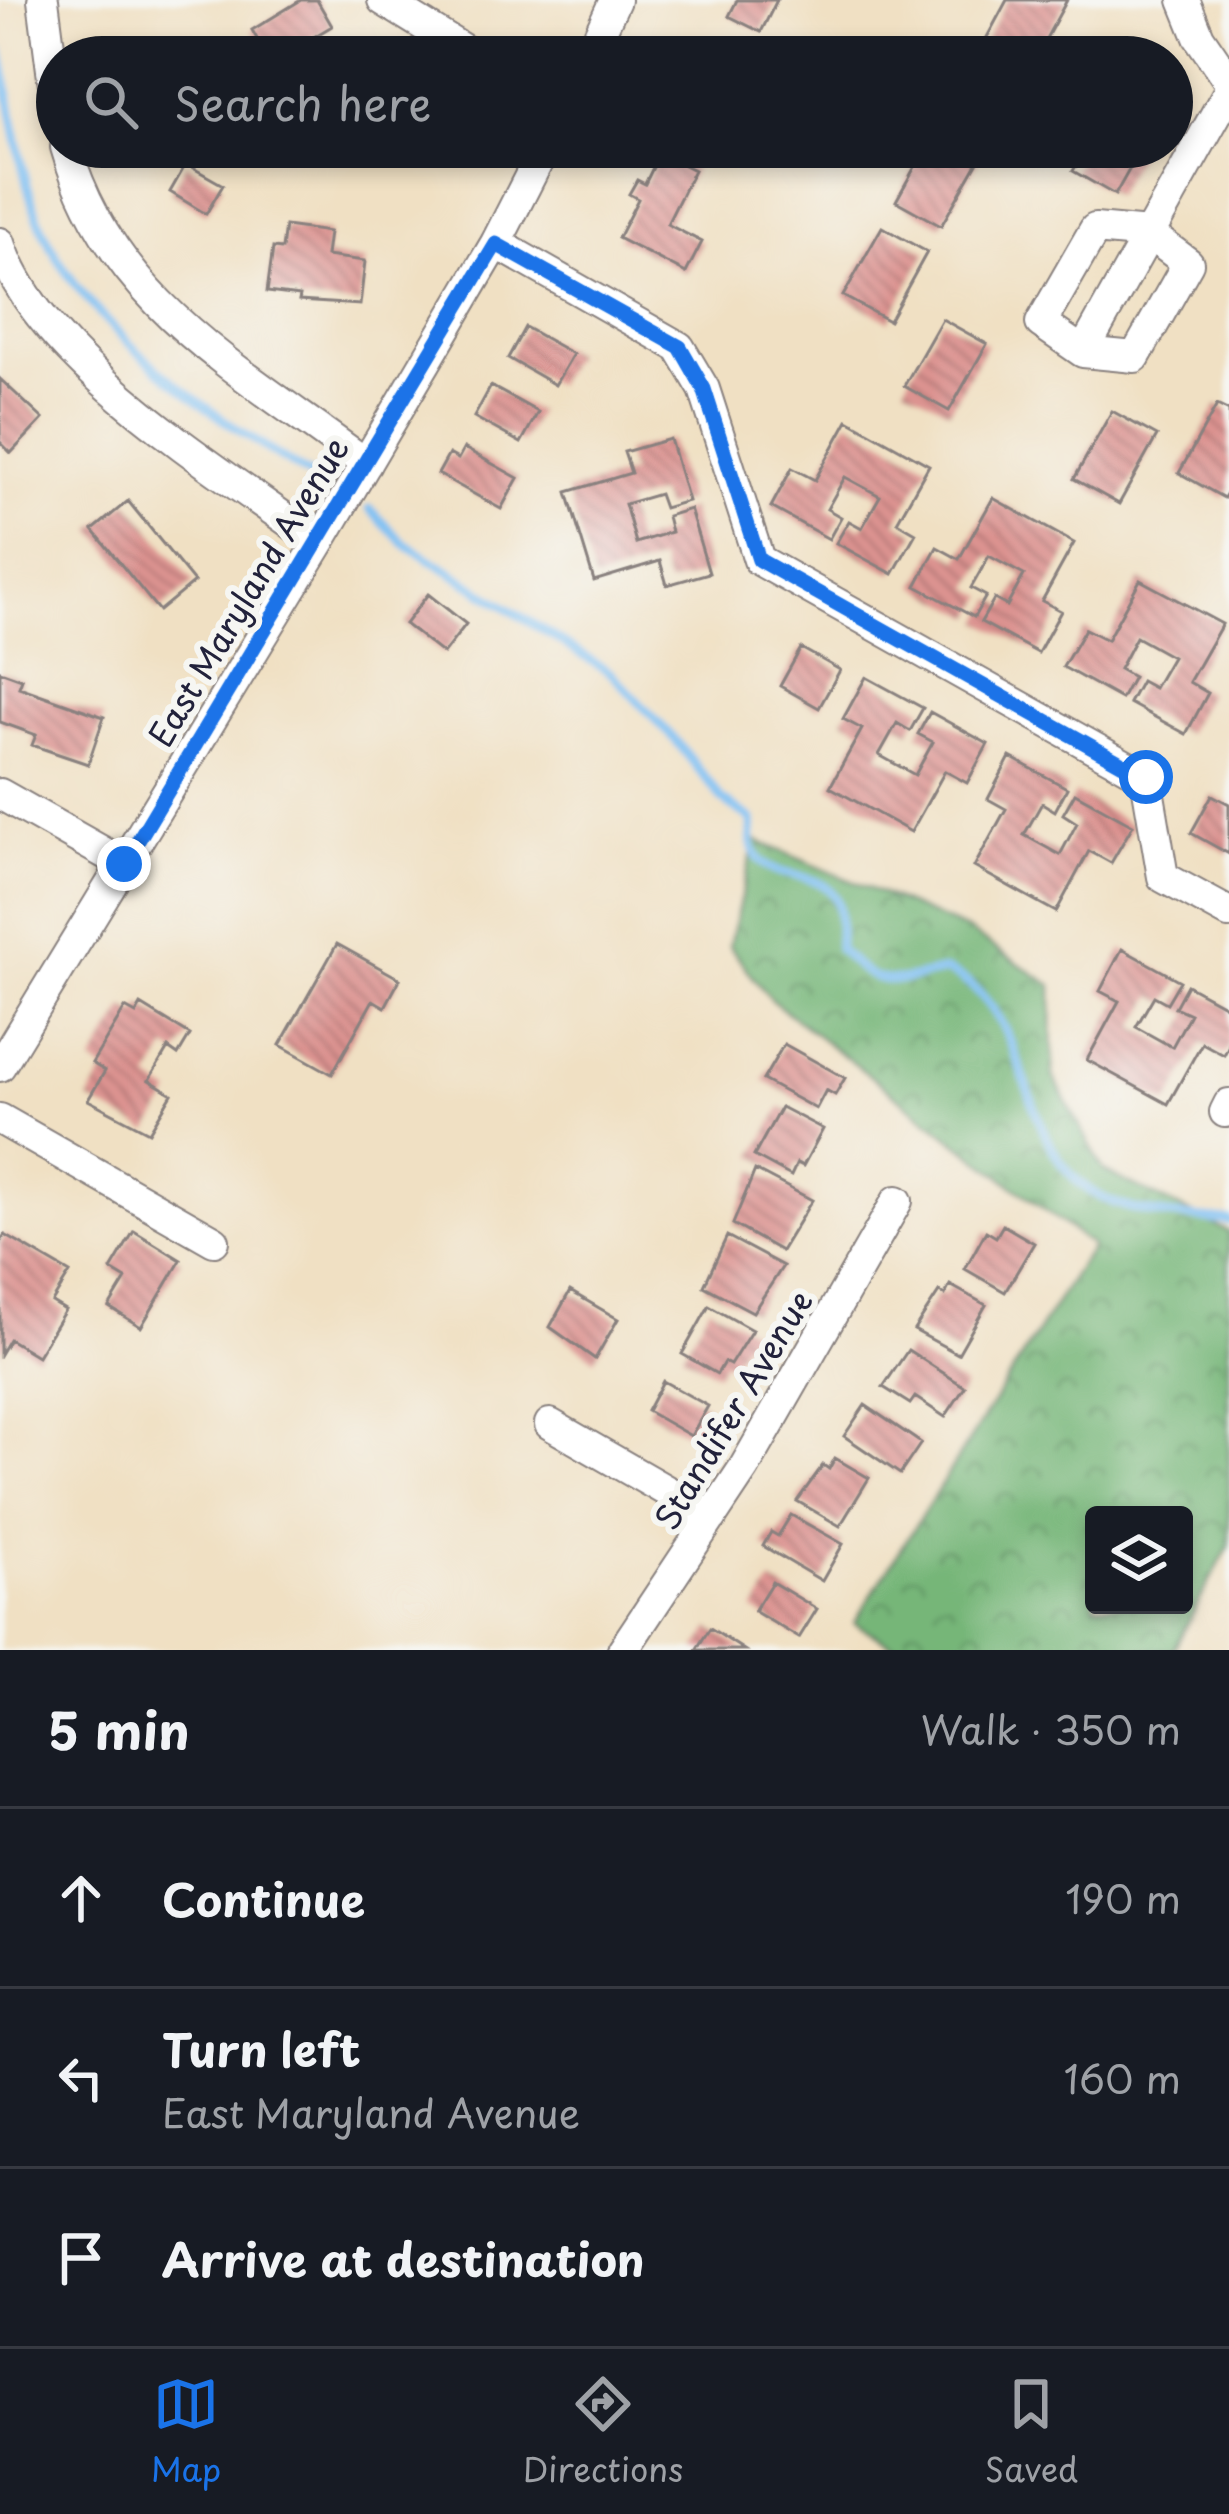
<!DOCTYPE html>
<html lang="en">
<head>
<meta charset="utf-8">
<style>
  :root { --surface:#171b24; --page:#20242c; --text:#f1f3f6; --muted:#9ea1a6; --line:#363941; --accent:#1a73e8 }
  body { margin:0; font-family:"Playpen Sans",sans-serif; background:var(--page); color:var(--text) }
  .controls { position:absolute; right:36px; bottom:36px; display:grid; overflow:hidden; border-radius:12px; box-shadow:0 6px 18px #0003 }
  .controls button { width:108px; height:108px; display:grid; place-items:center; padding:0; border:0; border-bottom:3px solid var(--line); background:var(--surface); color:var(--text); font:60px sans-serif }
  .stop { position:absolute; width:36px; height:36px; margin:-27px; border:9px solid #1a73e8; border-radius:50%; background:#fff }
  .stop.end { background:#1a73e8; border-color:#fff; box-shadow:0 3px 12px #0008 }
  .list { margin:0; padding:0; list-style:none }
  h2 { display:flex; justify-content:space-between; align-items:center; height:156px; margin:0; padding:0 48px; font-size:51px }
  h2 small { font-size:39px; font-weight:400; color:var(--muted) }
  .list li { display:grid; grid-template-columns:78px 1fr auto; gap:36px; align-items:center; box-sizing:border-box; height:180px; padding:0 48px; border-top:3px solid var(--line) }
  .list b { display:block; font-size:45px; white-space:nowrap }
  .list p { margin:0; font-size:39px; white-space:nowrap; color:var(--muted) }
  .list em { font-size:39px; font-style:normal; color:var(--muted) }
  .icon { flex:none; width:66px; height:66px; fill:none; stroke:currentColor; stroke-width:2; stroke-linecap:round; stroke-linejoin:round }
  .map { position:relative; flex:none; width:1229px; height:1650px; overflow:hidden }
  .search { position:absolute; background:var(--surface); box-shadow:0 6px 18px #0003; left:36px; right:36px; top:36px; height:132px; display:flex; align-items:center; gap:30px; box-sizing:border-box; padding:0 42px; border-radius:66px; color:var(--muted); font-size:45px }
  .sheet { height:696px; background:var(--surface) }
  nav { display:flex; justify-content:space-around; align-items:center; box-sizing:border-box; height:168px; border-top:3px solid var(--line); background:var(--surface); font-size:33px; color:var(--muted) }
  nav a { display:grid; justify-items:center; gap:6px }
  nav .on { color:var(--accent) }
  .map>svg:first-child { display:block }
  .forest { fill:url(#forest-crowns); stroke:#4c6c5a; stroke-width:3; fill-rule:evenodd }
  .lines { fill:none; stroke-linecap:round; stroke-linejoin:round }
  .stream { stroke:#7cbef2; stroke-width:9 }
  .building { fill:url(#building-back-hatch) }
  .minor-casing { stroke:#89817f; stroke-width:34 }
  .minor { stroke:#fff; stroke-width:30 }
  .route { stroke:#1a73e8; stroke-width:15 }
  .labels { text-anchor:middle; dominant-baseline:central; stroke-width:12; stroke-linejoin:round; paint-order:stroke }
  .street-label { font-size:33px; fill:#22223b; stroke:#f6f6f2 }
</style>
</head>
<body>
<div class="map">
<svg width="1229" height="1650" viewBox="0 0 1229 1650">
  <defs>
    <pattern id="forest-crowns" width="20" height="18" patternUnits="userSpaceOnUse" patternTransform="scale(3)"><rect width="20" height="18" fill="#76b678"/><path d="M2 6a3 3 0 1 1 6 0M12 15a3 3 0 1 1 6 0" fill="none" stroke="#609464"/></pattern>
    <pattern id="building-back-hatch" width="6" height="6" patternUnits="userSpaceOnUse" patternTransform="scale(3)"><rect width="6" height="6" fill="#dc9390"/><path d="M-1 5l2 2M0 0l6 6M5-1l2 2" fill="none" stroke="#b27877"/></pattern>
  </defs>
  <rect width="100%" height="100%" fill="#f6f6f2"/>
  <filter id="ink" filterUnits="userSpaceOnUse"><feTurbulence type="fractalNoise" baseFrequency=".00833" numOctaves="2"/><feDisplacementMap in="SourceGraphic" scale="24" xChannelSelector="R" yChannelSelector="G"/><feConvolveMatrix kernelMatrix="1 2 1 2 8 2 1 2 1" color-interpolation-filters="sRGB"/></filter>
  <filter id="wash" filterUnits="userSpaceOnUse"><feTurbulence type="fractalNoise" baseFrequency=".004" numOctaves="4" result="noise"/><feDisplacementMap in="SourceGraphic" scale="48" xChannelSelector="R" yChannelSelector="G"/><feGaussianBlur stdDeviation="2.7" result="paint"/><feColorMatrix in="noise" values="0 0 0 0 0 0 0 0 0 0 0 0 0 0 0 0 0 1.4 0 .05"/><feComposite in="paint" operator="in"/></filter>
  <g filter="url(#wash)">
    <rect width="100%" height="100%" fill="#f0e0c3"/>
    <path class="forest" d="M755,840L967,930L1052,985L1053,1076L1104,1171L1229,1232V1546L1173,1650H902L854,1623L1092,1246L771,1000L729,946ZM1094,1515H1184V1605H1094Z"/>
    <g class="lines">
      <path class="stream" d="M0,50C13,108 19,176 43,230C89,335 229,428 326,485
        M370,509L404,543L611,673L677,742L722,799L752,820C753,830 750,839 753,848C767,888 822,863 837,902C842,915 838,935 839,949C880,994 895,980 946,971C1039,1008 1013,1156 1103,1198C1140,1216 1188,1217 1229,1221"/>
    </g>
    <g id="blocks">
      <path class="building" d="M301,0H317L332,26L280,57H267L252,30Z
        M737,0H777L761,32L729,16Z
        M1007,0H1067L1036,57H1010L984,43Z
        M926,147H961L980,158L941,226L896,201Z
        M1087,147H1142L1115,195L1073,171Z
        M660,153L694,170L667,224L702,242L686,273L618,238L638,199L629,194L637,180L645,184Z
        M186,164L223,185L206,214L170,192Z
        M285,226L329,232L326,256L365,261L360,305L299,301L300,296L267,292L273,248L282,249Z
        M882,227L927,252L889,321L843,296Z
        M942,319L987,344L949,411L904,386Z
        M525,327L573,354L555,385L508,358Z
        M0,379L43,419L11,453L0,442Z
        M491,386L538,412L521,443L474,417Z
        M1217,405L1229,411V489L1224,498L1179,473Z
        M1112,411L1157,436L1119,504L1074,479Z
        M848,420L929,465L897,522L916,533L893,574L836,543L849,521L862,528L880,496L845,477L827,509L841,517L829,539L771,507L792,468L815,480Z
        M670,439L688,501L664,508L659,494L625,504L636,543L671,532L667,516L690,509L709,573L667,585L660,561L594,581L567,492L631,473L624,452Z
        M464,448L518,478L501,509L438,474L449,454L458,459Z
        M993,498L1074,543L1042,601L1061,611L1038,653L981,622L994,599L1007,606L1024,575L989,556L971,588L986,596L974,617L916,586L937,547L959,559Z
        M128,501L194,582L159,611L93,530Z
        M1140,580L1222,624L1189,682L1208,693L1186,734L1129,703L1141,681L1154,688L1172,657L1136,637L1119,669L1133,677L1121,699L1063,667L1085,629L1107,640Z
        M428,594L466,624L443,654L405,624Z
        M801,648L840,670L819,708L780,686Z
        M0,671L22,679L19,687L104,717L88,764L32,745L36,735L0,722Z
        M866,677L923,708L910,731L897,723L879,755L915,775L933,742L918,734L930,712L988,744L967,783L945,771L911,832L830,787L862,729L843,719Z
        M1010,757L1067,788L1055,811L1042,803L1024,835L1060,855L1077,823L1063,814L1075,793L1133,825L1111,863L1089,851L1056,912L974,867L1006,809L988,799Z
        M1212,795L1229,804V854L1191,833Z
        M337,944L400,979L385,1007L373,1000L332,1074L280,1045Z
        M1122,949L1180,981L1167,1003L1154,996L1136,1027L1172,1047L1190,1014L1175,1007L1187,985L1229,1008V1045L1224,1055L1202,1043L1168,1104L1087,1060L1119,1001L1100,991Z
        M141,1005L190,1035L178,1055L168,1048L149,1080L172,1094L149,1132L88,1100L105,1071L92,1063L125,1008L136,1014Z
        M784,1044L845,1078L835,1095L826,1090L816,1109L763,1080Z
        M781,1107L823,1129L803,1166L797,1163L791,1176L754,1156Z
        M755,1170L812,1200L781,1251L733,1224Z
        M1003,1225L1034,1243L1005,1292L965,1269L986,1231L996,1237Z
        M134,1231L181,1260L141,1327L109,1307L126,1279L111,1270Z
        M5,1235L70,1273L52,1302L65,1310L37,1356L9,1339L0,1354V1243Z
        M727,1236L783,1266L753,1312L704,1286Z
        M950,1285L986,1305L958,1354L914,1330L939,1292L945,1295Z
        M570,1291L618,1319L595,1359L550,1327Z
        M709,1306L752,1330L730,1365L724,1362L717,1374L682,1354Z
        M908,1350L965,1387L945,1417L915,1397L910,1404L883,1387Z
        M663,1381L708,1406L691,1436L647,1411Z
        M865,1405L921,1443L900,1474L844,1436Z
        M835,1458L869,1478L840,1526L797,1501L823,1465L829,1469Z
        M791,1515L843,1544L822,1581L763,1546L771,1532L778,1536Z
        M772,1582L817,1609L799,1638L754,1611Z
        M710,1628L744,1650H696Z"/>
    </g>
  </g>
  <g filter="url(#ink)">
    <use href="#blocks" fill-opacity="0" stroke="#89817f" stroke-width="3"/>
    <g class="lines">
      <defs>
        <path id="minor" d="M43,0L57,109
          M383,0L475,57
          M1184,0L1199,37L1229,81
          M589,57L615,0
          M66,147C112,305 242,370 366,464
          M1095,229L1149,234L1188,263L1135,357L1083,352L1041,323Z
          M0,243C37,361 222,471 319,543
          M496,243L679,347L704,389L759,560L1146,777L1163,877L1229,913
          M1083,352L1229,91
          M0,794L124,864
          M0,1066L319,543L496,243L545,147
          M1225,1112L1229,1104
          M0,1119L214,1241
          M550,1424L712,1517
          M623,1650L744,1468L897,1201"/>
      </defs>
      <use href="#minor" class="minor-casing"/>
      <use href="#minor" class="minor"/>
    </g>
  </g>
  <g class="lines" filter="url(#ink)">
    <path class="route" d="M124,864L496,244L680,347L704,389L759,560L1146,777"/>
  </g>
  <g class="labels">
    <g class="street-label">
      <text transform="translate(247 591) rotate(-59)">East Maryland Avenue</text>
      <text transform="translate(732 1409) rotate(-59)">Standifer Avenue</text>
    </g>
  </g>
</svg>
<div class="controls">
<button><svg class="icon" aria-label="layers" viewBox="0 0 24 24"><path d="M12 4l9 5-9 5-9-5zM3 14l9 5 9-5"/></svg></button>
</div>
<div class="stop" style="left:1146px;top:777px"></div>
<div class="stop end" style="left:124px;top:864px"></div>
<div class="search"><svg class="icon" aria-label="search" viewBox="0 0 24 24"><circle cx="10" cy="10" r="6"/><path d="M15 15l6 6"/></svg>Search here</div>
</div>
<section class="sheet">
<h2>5 min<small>Walk · 350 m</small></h2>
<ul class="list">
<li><svg class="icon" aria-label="ahead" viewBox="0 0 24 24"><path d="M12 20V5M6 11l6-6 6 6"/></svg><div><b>Continue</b></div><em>190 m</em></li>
<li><svg class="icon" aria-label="left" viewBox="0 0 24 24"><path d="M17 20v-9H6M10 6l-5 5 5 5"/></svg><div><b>Turn left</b><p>East Maryland Avenue</p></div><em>160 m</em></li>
<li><svg class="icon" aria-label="arrive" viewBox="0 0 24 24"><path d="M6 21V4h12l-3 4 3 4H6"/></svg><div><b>Arrive at destination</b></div></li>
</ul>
</section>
<nav>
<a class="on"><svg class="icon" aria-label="map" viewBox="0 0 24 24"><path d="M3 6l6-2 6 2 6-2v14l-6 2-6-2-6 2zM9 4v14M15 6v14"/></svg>Map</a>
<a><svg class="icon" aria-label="directions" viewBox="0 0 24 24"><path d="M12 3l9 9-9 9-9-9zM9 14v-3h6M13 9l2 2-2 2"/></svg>Directions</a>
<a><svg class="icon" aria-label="saved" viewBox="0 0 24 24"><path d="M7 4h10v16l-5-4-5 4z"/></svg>Saved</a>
</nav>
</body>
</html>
